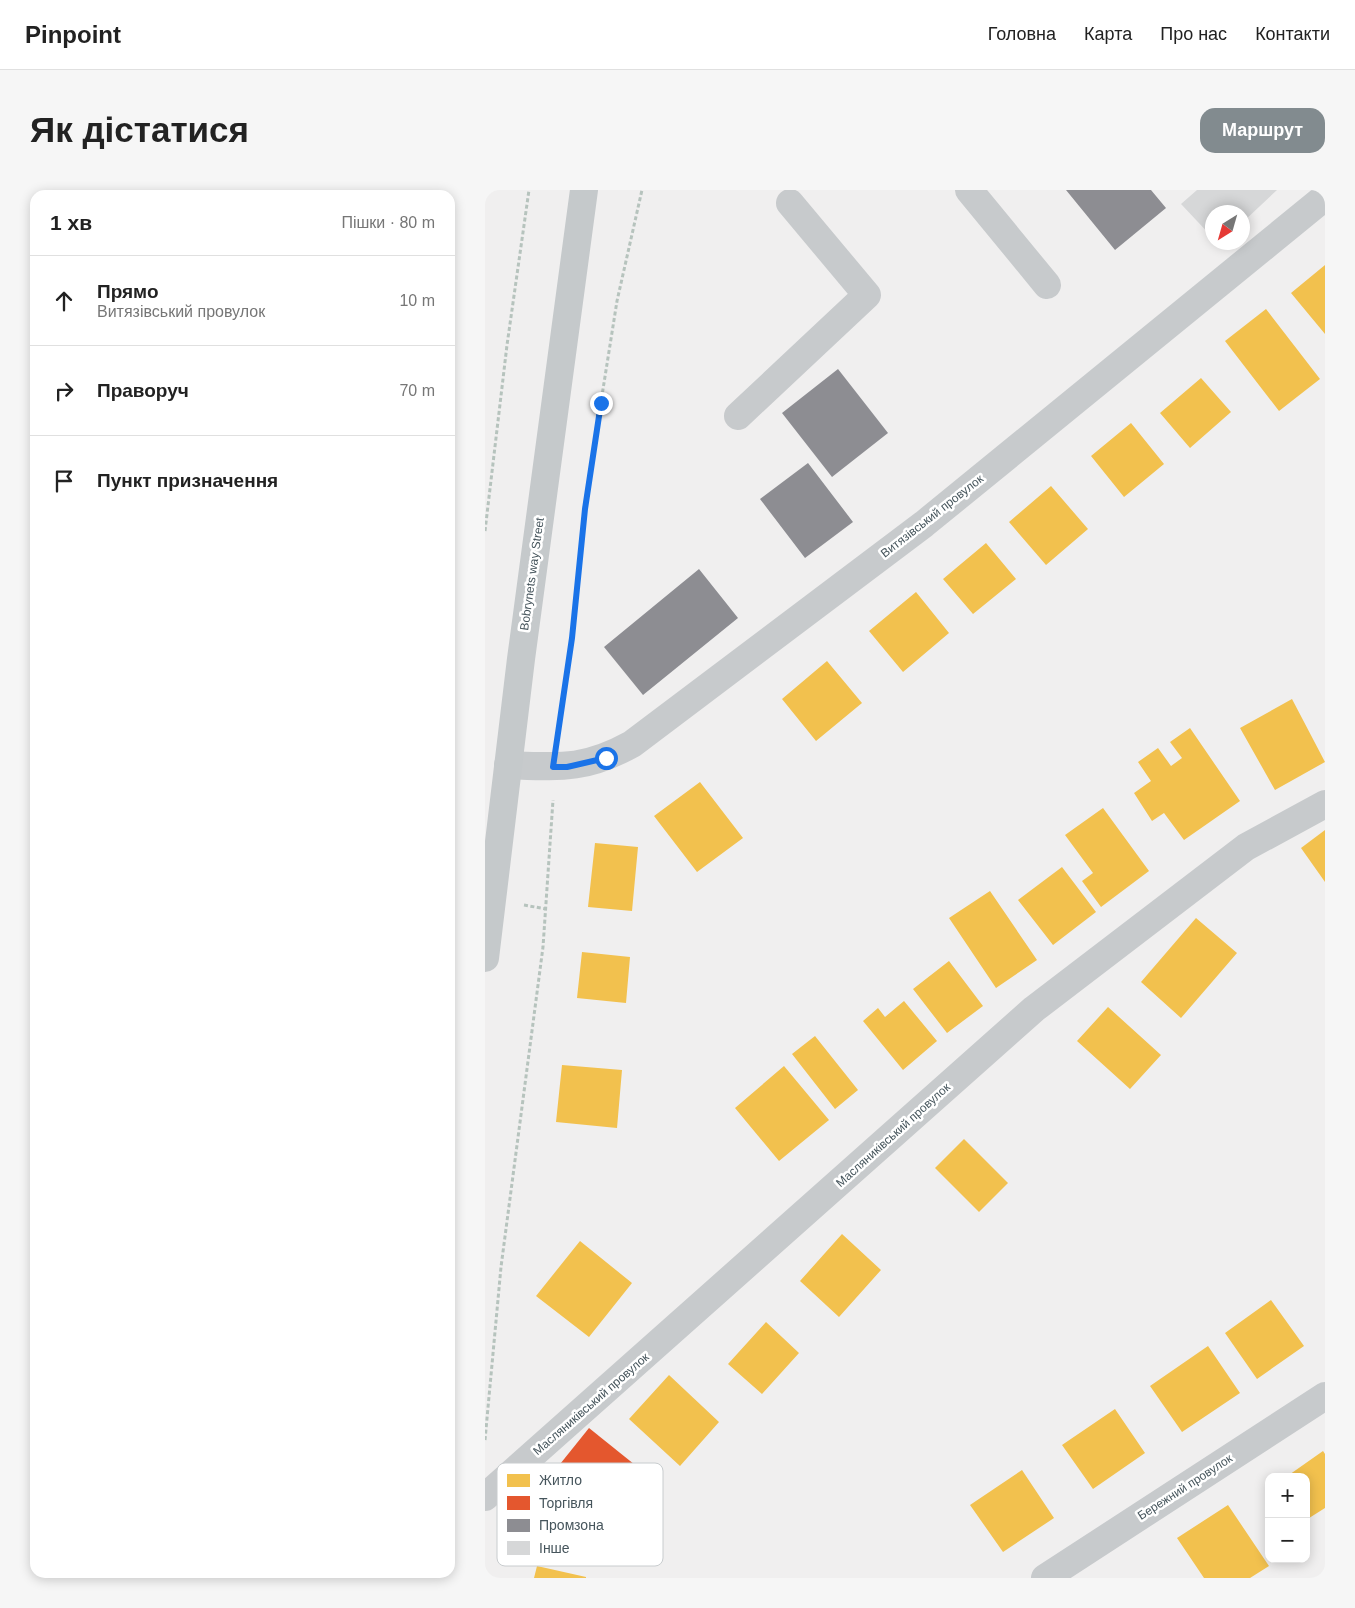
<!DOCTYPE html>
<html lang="uk">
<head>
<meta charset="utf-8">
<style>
  :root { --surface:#fff; --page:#f6f6f6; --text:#222; --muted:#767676; --line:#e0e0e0; --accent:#828b8f }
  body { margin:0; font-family:Helvetica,sans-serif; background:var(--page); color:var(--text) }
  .controls { position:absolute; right:15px; bottom:15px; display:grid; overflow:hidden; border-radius:10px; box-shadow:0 2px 12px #0003 }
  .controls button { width:45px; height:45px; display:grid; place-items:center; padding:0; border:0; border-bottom:1px solid var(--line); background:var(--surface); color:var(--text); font:25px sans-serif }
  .compass { position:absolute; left:720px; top:15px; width:45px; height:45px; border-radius:50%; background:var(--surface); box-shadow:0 2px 12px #0003; rotate:217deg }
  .stop { position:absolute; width:15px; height:15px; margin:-11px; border:4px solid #1a73e8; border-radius:50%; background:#fff }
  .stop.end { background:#1a73e8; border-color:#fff; box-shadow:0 1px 5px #0008 }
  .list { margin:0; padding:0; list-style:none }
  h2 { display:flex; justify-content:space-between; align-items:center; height:65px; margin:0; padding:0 20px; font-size:21px }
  h2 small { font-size:16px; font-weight:400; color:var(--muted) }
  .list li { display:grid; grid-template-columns:32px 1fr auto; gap:15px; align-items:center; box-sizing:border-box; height:90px; padding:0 20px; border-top:1px solid var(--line) }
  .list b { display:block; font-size:19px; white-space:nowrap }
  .list p { margin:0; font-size:16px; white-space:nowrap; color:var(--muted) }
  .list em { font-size:16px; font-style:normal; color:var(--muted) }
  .icon { flex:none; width:28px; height:28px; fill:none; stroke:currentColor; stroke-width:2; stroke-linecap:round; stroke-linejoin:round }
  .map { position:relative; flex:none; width:840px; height:1388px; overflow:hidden; border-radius:15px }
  header { display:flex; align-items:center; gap:30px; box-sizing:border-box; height:70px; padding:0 25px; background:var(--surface); border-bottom:1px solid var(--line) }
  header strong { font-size:24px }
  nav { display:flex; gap:28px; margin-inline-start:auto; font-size:18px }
  .intro { display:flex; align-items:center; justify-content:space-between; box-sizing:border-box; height:120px; padding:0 30px }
  h1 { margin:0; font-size:35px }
  .button { padding:12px 22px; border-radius:15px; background:var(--accent); color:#fff; font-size:18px; font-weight:700 }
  main { display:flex; gap:30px; padding:0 30px }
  aside { flex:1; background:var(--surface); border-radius:15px; box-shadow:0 2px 12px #0003 }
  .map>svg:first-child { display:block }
  .homes { fill:#f2c14e }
  .shops { fill:#e4572e }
  .industry { fill:#8d8d92 }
  .building { fill:#d6d7d8 }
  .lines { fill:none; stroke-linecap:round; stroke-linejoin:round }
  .path { stroke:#b6c3bd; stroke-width:3; stroke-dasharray:4 2.5; stroke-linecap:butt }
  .minor { stroke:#c7cacc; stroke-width:28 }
  .major { stroke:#c5c9cb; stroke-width:28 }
  .route { stroke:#1a73e8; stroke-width:6 }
  .labels { text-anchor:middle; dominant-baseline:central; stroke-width:5; stroke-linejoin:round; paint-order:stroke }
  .street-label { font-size:12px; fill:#46555c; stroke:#fff }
  .key { fill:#fff; stroke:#c8ccce; stroke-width:1 }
  .key-label { font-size:14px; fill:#46555c }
</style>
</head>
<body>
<header>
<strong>Pinpoint</strong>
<nav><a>Головна</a><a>Карта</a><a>Про нас</a><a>Контакти</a></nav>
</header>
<div class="intro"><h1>Як дістатися</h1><a class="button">Маршрут</a></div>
<main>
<aside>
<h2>1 хв<small>Пішки · 80 m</small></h2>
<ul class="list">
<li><svg class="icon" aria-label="ahead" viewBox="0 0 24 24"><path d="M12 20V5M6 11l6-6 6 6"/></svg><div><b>Прямо</b><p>Витязівський провулок</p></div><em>10 m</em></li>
<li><svg class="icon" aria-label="right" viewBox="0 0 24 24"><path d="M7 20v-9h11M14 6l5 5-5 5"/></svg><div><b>Праворуч</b></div><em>70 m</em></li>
<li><svg class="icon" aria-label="arrive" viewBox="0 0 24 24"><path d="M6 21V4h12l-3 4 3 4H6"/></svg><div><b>Пункт призначення</b></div></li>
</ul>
</aside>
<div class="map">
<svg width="840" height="1388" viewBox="0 0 840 1388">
  <rect width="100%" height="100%" fill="#f0efef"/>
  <path class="homes" d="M840,75V144L806,103Z
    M781,119L835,189L794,221L740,151Z
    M716,188L746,222L705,258L675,223Z
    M646,233L679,274L639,307L606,266Z
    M566,296L603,339L561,375L524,332Z
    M501,353L531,389L488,424L458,389Z
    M431,402L464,443L418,482L384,441Z
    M342,471L377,513L331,551L297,509Z
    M807,509L840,572L790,600L755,538Z
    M705,538L755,611L699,650L679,623L667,631L649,603L666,591L653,572L673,558L686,576L697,568L685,552Z
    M215,592L258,648L212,682L169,626Z
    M618,618L664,681L616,717L597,691L608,683L580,645Z
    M840,640V692L816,658Z
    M110,653L153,657L147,721L103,717Z
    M577,677L611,722L568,755L533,710Z
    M505,701L552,770L511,798L464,728Z
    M711,728L752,763L696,828L656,792Z
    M97,762L145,767L141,813L92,808Z
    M464,771L498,816L462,843L428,799Z
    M419,811L452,851L418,880L378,831L393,818L400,827Z
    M623,817L676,865L645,899L592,851Z
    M330,846L373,900L350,919L307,864Z
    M77,875L137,880L132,938L71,932Z
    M299,876L344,930L294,971L250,918Z
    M479,949L523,993L494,1022L450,978Z
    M357,1044L396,1080L354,1127L315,1091Z
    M95,1051L147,1093L104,1147L51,1106Z
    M786,1110L819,1156L772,1189L740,1143Z
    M281,1132L314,1163L277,1204L243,1174Z
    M723,1156L755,1203L697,1242L665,1196Z
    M184,1185L234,1232L195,1276L144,1229Z
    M630,1219L660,1263L608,1299L577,1255Z
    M838,1261L840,1264V1318L821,1330V1287H801Z
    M537,1280L569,1328L518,1362L485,1315Z
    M743,1315L784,1376L765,1388H719L692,1348Z
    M52,1376L101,1387V1388H49Z"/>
  <path class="shops" d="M104,1238L175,1295L119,1366L47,1309Z"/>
  <path class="industry" d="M581,0H666L681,18L630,60Z
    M353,179L403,243L347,287L297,223Z
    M323,273L368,332L320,368L275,309Z
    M214,379L253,428L158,505L119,457Z"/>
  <path class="building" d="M712,0H792L758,32V22H728V48L696,14Z"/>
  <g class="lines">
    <path class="path" d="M0,341L22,155L44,0
      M73,544L87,448L99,319L132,111L157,0
      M39,715L61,719
      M0,1250L16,1077L58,757L68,610"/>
    <path class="minor" d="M484,0L562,95
      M253,226L382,105L305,13
      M23,575C75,577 100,580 147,554L439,334L840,7
      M0,1307L549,819L761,657L840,614
      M560,1388L840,1206"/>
    <path class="major" d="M0,768L36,469L99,0"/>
  </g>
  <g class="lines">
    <path class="route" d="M116,213L100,319L87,448L68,577H82L121,568"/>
  </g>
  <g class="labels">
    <g class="street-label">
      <text transform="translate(447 326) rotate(-38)">Витязівський провулок</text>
      <text transform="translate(47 384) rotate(-82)">Bobrynets way Street</text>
      <text transform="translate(408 945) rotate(-42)">Масляниківський провулок</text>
      <text transform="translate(106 1214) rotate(-41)">Масляниківський провулок</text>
      <text transform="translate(700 1297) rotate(-33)">Бережний провулок</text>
    </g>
  </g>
  <rect x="12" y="1273" width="166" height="103" rx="8" class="key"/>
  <rect x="22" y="1284" width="23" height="13" fill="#f2c14e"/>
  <rect x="22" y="1306" width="23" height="14" fill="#e4572e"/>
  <rect x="22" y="1329" width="23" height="13" fill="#8d8d92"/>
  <rect x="22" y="1351" width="23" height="14" fill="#d6d7d8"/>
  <g class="key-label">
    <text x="54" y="1295">Житло</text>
    <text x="54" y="1318">Торгівля</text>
    <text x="54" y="1340">Промзона</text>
    <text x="54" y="1363">Інше</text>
  </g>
</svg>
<div class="controls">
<button>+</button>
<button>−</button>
</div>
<svg class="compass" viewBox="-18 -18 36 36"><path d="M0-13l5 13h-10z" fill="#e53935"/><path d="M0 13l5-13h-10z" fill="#767676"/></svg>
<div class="stop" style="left:121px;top:568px"></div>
<div class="stop end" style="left:116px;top:213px"></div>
</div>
</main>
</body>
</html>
